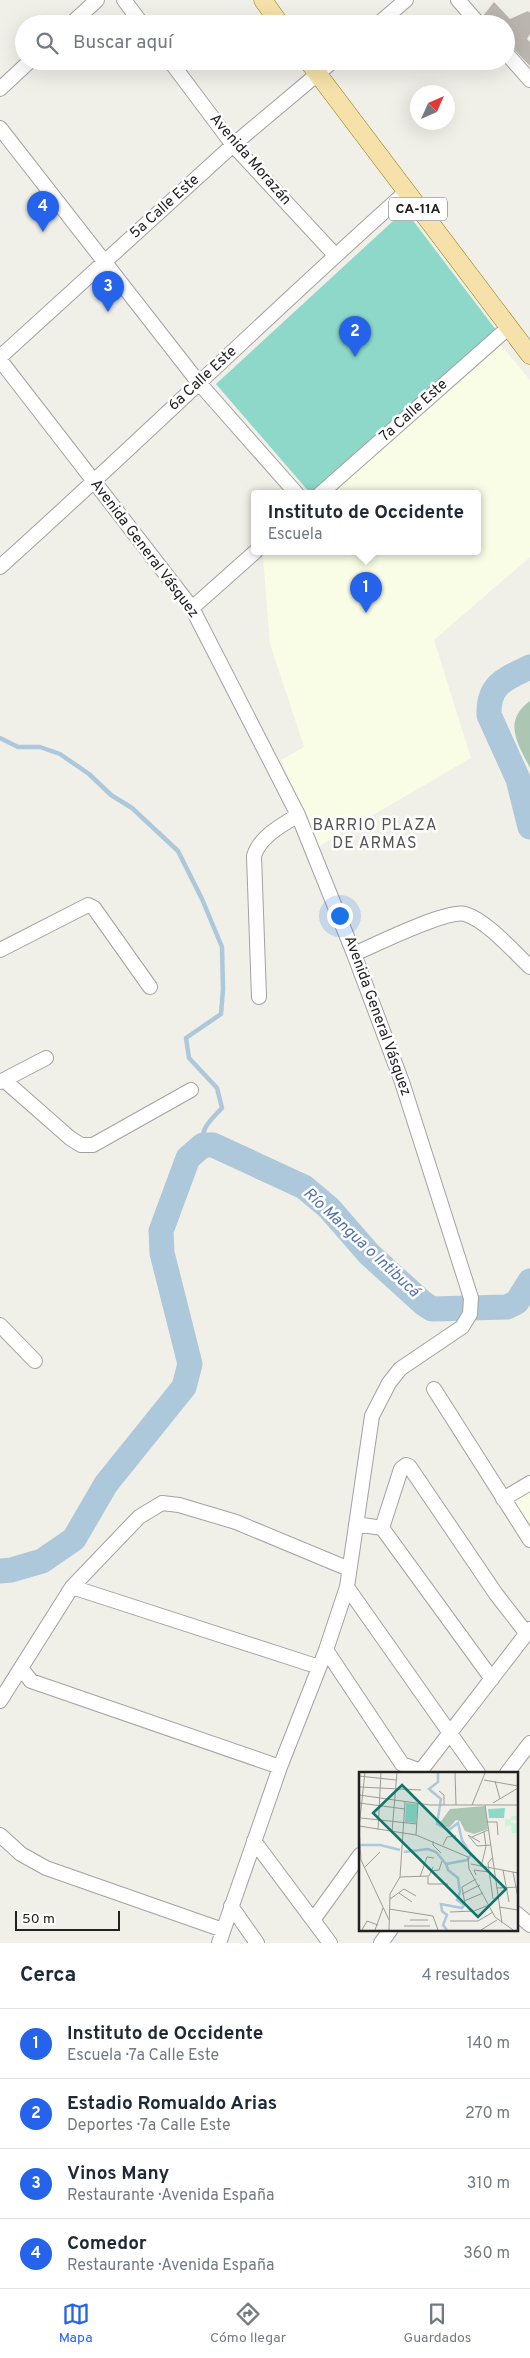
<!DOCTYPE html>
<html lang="es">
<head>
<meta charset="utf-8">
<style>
  :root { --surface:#fff; --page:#f2f2f3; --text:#1f2937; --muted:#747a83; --line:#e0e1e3; --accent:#2563eb }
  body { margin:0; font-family:Overpass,sans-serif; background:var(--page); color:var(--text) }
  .compass { position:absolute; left:410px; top:85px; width:45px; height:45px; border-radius:50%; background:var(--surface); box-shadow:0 5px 20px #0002; rotate:45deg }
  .scale { position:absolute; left:15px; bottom:12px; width:105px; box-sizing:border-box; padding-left:5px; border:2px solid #212121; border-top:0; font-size:14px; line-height:18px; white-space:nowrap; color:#212121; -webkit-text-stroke:4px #fff; paint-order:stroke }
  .you { position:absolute; left:339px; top:915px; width:18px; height:18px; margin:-12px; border:4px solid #fff; border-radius:50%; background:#1a73e8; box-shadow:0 0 0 8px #1a73e833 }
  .badge { display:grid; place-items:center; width:32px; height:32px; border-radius:50%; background:var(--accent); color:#fff; font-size:16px; font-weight:700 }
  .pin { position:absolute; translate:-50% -41px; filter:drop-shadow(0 1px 2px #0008) }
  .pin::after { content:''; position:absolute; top:26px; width:18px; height:15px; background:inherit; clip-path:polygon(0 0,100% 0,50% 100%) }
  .popup { position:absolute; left:251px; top:490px; width:230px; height:65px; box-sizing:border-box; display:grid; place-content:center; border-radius:5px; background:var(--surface); filter:drop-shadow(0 1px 4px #0005); font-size:16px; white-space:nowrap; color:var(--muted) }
  .popup b { font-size:19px; color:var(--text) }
  .popup::after { content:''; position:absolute; left:50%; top:100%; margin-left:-10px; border:10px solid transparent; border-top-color:var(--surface) }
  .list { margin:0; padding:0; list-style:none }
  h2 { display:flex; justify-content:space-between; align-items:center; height:65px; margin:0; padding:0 20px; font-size:21px }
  h2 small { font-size:16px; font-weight:400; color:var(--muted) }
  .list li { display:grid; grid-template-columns:32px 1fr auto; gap:15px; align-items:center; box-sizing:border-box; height:70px; padding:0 20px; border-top:1px solid var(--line) }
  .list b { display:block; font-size:19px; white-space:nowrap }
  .list p { margin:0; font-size:16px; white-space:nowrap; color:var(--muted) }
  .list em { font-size:16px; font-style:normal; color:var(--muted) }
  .icon { flex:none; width:28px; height:28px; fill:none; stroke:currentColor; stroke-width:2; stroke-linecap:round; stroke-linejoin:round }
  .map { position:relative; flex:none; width:530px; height:1943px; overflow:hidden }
  .search { position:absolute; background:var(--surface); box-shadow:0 5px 20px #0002; left:15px; right:15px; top:15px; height:55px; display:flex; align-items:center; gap:12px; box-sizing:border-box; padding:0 18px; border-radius:28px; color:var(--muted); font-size:19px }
  .sheet { height:345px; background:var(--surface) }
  nav { display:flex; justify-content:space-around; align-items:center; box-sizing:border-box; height:70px; border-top:1px solid var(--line); background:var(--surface); font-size:14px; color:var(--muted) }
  nav a { display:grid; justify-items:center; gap:2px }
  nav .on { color:var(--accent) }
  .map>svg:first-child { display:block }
  .education { fill:#f9fde5 }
  .cemetery { fill:#abc7b4 }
  .pitch { fill:#8dd8c8 }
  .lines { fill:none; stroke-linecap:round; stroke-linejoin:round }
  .stream { stroke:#acc8da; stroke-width:4.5 }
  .river { stroke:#acc8da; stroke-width:25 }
  .building { fill:#bab5ae }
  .minor-casing { stroke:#a2a2a2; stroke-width:16 }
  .major-casing { stroke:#917c0c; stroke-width:19 }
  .minor { stroke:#fff; stroke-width:14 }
  .major { stroke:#f5e1a9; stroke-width:18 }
  .labels { text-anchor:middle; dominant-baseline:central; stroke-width:5; stroke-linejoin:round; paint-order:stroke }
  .shield { fill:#fff; stroke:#646464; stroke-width:1 }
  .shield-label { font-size:14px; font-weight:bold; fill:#212121 }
  .street-label { font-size:15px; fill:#212121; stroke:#fff }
  .neighbourhood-label { font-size:16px; letter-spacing:1px; fill:#545454; stroke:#fff }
  .water-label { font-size:16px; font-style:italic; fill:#5470aa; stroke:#fff }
  .inset-river { fill:none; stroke:#acc8da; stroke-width:2.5 }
  .inset-road { fill:none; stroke:#9d9d98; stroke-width:1 }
  .view { fill:#0f766e; fill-opacity:0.15; stroke:#0f766e; stroke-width:2.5 }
  .inset-edge { fill:none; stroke:#212121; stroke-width:2.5 }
</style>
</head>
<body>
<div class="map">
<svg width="530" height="1943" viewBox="0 0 530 1943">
  <rect width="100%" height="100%" fill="#f0efe8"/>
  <path class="education" d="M500,344L530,380V557L434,640L471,758L318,847L281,760L304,747L270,644L263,557L265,552H477V494H328Z
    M530,1490V1526L513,1501Z"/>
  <path class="cemetery" d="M530,701V768C518,744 502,721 530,701Z"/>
  <path class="pitch" d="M405,210L496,330L310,493L216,384Z"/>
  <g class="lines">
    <path class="stream" d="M0,738L18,747H40L60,754L89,774L111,795L132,808L178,851L202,899L222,947L223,989L221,1014L186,1038L189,1058L217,1088L222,1108C211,1120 200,1128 203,1145"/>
    <path class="river" d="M530,667C505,679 488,684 489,715L518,779L530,827
      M0,1571L11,1570L42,1561L74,1539L106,1484L184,1387L190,1364L162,1253L161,1231L188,1158L203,1145H213L304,1187L329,1208L369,1254L423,1303L432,1309L507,1307L517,1302L530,1281"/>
  </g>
  <path class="building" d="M494,2L510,19L528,11L530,13V34L527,39L530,42V66L506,41V24H490L483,16Z"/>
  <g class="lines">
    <defs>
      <path id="minor" d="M124,0L142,24
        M458,0L479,24
        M71,24L97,0
        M378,24L406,0
        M506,53L530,80
        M170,61L233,145L335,255
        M0,89L30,61
        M0,128L199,383L297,494
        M0,357L233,145L333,61
        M0,360L192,608L298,815L354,954L402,1082L471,1298L470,1314L462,1327L400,1369L389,1383L372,1416L347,1587L326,1650L280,1767L219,1943
        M320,494L508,328
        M0,567C137,444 268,315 406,192
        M192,608L255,552
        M0,950L88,905L94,908L150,987
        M354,954C375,945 447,909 465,914C486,920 514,952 530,967
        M259,997L254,856C260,836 281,826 298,815
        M4,1080L70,1138L81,1145H93L191,1090
        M0,1082L46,1058
        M0,1325L35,1361
        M434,1389L530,1540
        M503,1499L530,1483
        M356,1524L382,1528L492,1679
        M382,1528L401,1469L406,1465L409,1466L496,1594L527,1634
        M72,1587L319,1667
        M347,1587L478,1773
        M326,1650L402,1764L421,1771
        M21,1668L31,1681L280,1767
        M0,1701L72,1587L139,1517L162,1503L179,1505L236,1522L349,1569
        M419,1773L530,1629
        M507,1773L530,1743
        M0,1835L21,1854L46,1868L223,1930
        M254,1841L330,1943
        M231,1906L257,1943
        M516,1913L530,1925
        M313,1920L360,1855
        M381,1943L391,1929"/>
      <path id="major" d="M263,0L280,24
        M308,61L530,355"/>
    </defs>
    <use href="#minor" class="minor-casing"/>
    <use href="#major" class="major-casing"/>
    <use href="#minor" class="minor"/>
    <use href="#major" class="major"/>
  </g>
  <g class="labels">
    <rect class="shield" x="389" y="197.5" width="58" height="23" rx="4"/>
    <g class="shield-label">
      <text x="418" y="209">CA-11A</text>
    </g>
    <g class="street-label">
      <text transform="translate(250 160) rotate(49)">Avenida Morazán</text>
      <text transform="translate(165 207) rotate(-42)">5a Calle Este</text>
      <text transform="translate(203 379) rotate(-43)">6a Calle Este</text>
      <text transform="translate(414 411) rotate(-42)">7a Calle Este</text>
      <text transform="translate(144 549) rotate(53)">Avenida General Vásquez</text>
      <text transform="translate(377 1016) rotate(70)">Avenida General Vásquez</text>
    </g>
    <g class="neighbourhood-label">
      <text x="375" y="826">BARRIO PLAZA<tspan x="375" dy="18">DE ARMAS</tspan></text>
    </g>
    <g class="water-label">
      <text transform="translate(361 1243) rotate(43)">Río Mangua o Intibucá</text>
    </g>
  </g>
  <g transform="translate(359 1772)">
    <rect width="159" height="159" fill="#f0efe8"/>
    <path d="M126,34L129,57L115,62L106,59L101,49L97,48L90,56L80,52L91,37Z" fill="#abc7b4"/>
    <path d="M153,44H159V48H152V51L159,52V61H153L152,53L146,55V47H152Z" fill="#caf6d5"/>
    <path d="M47,31L59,32L57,51L46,50ZM146,36L145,46H130L129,37Z" fill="#8dd8c8"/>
    <path class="inset-river" d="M79,0V10L70,17L82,27L78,52L90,58L99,51L103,68L112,83L108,88L87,92L89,98L99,106L101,120L98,128L105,133L103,136L82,132L83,139L88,143L84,153L88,158M1,73H21L41,78M45,80L69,77L77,80L87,92"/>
    <path class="inset-road" d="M6,0L0,56L2,88L30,148M96,0L97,33M116,0H147M0,4L37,8M125,8L159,14M136,9L141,27M0,15L62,18M80,19L85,23V33M0,23L71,33H159M0,31L46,37M134,31L159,16M113,33L126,1M126,33L143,151M2,46L58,52M128,50H138L139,63M0,54L57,63L109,85L110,97L136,145L154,158M19,58L22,0M33,60L38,0M57,63L59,31M113,65L129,58M74,69V73L82,81M121,70L109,63L118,74L132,73M84,73L88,65L97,64M133,86L129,91L134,127M112,92L159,101M6,95L21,80M122,95L127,74L125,60M144,98L150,130M72,99L80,98L83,89M154,100L159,126M117,103L115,98L130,100M41,105L70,104L74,95M61,105L68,85L75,86M69,105V112H89M138,116L159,115M40,121L53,130M103,122L121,113M31,127L45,117L57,124M105,129L124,121M140,135L159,138M30,137L74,144L79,158M91,140L115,139L130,133M112,140L106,132L103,115L117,107M51,148H69M91,149H119L134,140M45,154H71M3,158L8,149L19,153M16,158L24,136M30,158L31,122L41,105L46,30M122,158L138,148"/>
    <path class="view" d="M43,13L147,117L119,145L14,41Z"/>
    <rect width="159" height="159" class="inset-edge"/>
  </g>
</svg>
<svg class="compass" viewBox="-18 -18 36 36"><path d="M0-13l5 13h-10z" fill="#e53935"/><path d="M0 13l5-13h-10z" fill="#747a83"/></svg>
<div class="scale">50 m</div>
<div class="you"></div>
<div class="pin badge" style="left:366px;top:613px">1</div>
<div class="popup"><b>Instituto de Occidente</b>Escuela</div>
<div class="pin badge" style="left:355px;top:357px">2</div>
<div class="pin badge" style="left:108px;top:312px">3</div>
<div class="pin badge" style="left:43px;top:232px">4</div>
<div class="search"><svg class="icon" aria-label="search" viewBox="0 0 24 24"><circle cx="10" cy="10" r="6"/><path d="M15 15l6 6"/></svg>Buscar aquí</div>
</div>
<section class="sheet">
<h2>Cerca<small>4 resultados</small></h2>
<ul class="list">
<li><span class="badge">1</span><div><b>Instituto de Occidente</b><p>Escuela · 7a Calle Este</p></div><em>140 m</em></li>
<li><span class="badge">2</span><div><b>Estadio Romualdo Arias</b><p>Deportes · 7a Calle Este</p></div><em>270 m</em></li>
<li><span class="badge">3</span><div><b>Vinos Many</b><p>Restaurante · Avenida España</p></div><em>310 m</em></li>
<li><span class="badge">4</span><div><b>Comedor</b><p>Restaurante · Avenida España</p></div><em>360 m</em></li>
</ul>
</section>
<nav>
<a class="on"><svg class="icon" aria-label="map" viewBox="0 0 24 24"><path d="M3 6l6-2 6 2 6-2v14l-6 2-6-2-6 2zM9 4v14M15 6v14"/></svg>Mapa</a>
<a><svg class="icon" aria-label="directions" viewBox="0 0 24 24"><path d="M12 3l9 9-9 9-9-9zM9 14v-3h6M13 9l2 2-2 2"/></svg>Cómo llegar</a>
<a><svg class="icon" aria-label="saved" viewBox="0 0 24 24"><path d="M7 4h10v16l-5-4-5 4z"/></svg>Guardados</a>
</nav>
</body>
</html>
